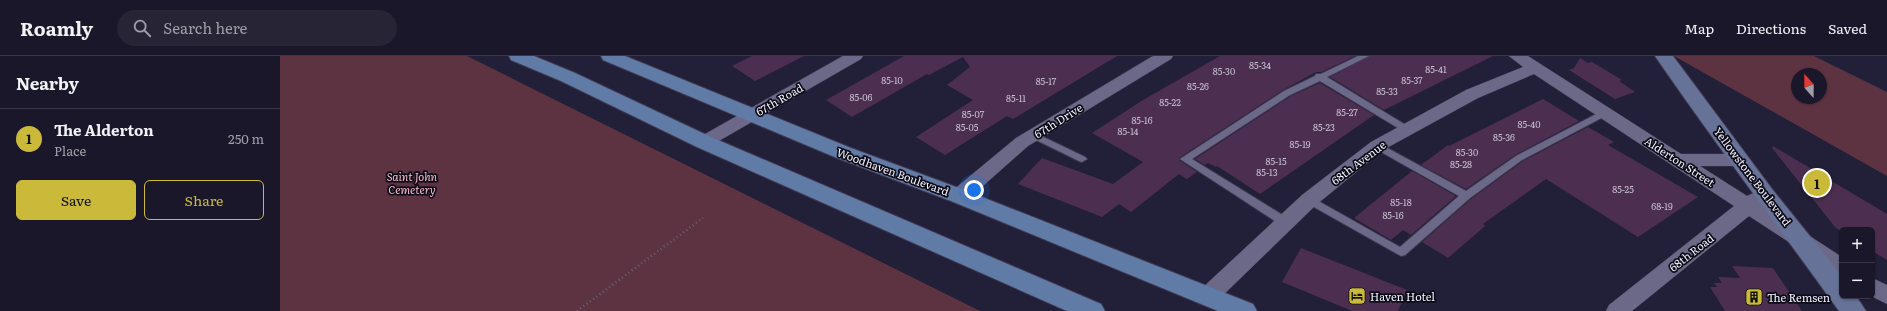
<!DOCTYPE html>
<html lang="en">
<head>
<meta charset="utf-8">
<style>
  :root { --surface:#1a172a; --page:#272436; --text:#f1f3f6; --muted:#9f9fa8; --line:#383647; --accent:#cbba39 }
  body { margin:0; font-family:Literata,serif; background:var(--page); color:var(--text) }
  .controls { position:absolute; right:12px; bottom:12px; display:grid; overflow:hidden; border-radius:6px; box-shadow:0 1px 3px #0004 }
  .controls button { width:36px; height:36px; display:grid; place-items:center; padding:0; border:0; border-bottom:1px solid var(--line); background:var(--surface); color:var(--text); font:20px sans-serif }
  .compass { position:absolute; left:1511px; top:12px; width:36px; height:36px; border-radius:50%; background:var(--surface); box-shadow:0 1px 3px #0004; rotate:339deg }
  .you { position:absolute; left:694px; top:134px; width:14px; height:14px; margin:-10px; border:3px solid #fff; border-radius:50%; background:#1a73e8; box-shadow:0 0 0 6px #1a73e833 }
  .badge { display:grid; place-items:center; width:26px; height:26px; border-radius:50%; background:var(--accent); color:#111; font-size:13px; font-weight:700 }
  .pin { position:absolute; translate:-50% -50%; border:2px solid #fff; box-shadow:0 1px 4px #0006 }
  .list { margin:0; padding:0; list-style:none }
  h2 { display:flex; justify-content:space-between; align-items:center; height:52px; margin:0; padding:0 16px; font-size:17px }
  h2 small { font-size:13px; font-weight:400; color:var(--muted) }
  .list li { display:grid; grid-template-columns:26px 1fr auto; gap:12px; align-items:center; box-sizing:border-box; height:60px; padding:0 16px; border-top:1px solid var(--line) }
  .list b { display:block; font-size:15px; white-space:nowrap }
  .list p { margin:0; font-size:13px; white-space:nowrap; color:var(--muted) }
  .list em { font-size:13px; font-style:normal; color:var(--muted) }
  .actions { display:flex; gap:8px; padding:12px 16px }
  .actions a { flex:1; padding:9px 0; border:1px solid var(--accent); border-radius:6px; text-align:center; font-size:14px; color:var(--accent) }
  .actions .main { background:var(--accent); color:#111 }
  .icon { flex:none; width:22px; height:22px; fill:none; stroke:currentColor; stroke-width:2; stroke-linecap:round; stroke-linejoin:round }
  .map { position:relative; flex:none; width:1607px; height:255px; overflow:hidden }
  header { display:flex; align-items:center; gap:24px; box-sizing:border-box; height:56px; padding:0 20px; background:var(--surface); border-bottom:1px solid var(--line) }
  header strong { font-size:19px }
  nav { display:flex; gap:22px; margin-inline-start:auto; font-size:14px }
  .search { width:280px; height:36px; background:var(--page); display:flex; align-items:center; gap:10px; box-sizing:border-box; padding:0 14px; border-radius:22px; color:var(--muted); font-size:15px }
  main { display:flex }
  aside { flex:1; background:var(--surface) }
  .map>svg:first-child { display:block }
  .green { fill:#5d3342; fill-rule:evenodd }
  .building { fill:#4c2f50 }
  .lines { fill:none; stroke-linecap:round; stroke-linejoin:round }
  .lane-casing { stroke:#3f3b50; stroke-width:2 }
  .street-casing { stroke:#3f3b50; stroke-width:1 }
  .secondary-casing { stroke:#3f3b50; stroke-width:2 }
  .primary-casing { stroke:#3f3b50; stroke-width:2 }
  .path { stroke:#656378; stroke-width:2.5; stroke-dasharray:1 3; stroke-linecap:butt }
  .lane { fill:#6b6987; fill-rule:evenodd }
  .street { fill:#6b6987; fill-rule:evenodd }
  .secondary { fill:#667297; fill-rule:evenodd }
  .primary { fill:#617ba7; fill-rule:evenodd }
  .labels { text-anchor:middle; dominant-baseline:central; stroke-width:3.5; stroke-linejoin:round; paint-order:stroke }
  .number-label { font-size:9px; fill:#c8c0d3 }
  .street-label { font-size:11px; fill:#f2f1ff; stroke:#0c0b16 }
  .park-label { font-size:11px; font-style:italic; fill:#fbbcd0; stroke:#0c0b16 }
  .poi-label { font-size:11px; fill:#f2f1ff; stroke:#0c0b16; text-anchor:start }
</style>
</head>
<body>
<header>
<strong>Roamly</strong>
<div class="search"><svg class="icon" aria-label="search" viewBox="0 0 24 24"><circle cx="10" cy="10" r="6"/><path d="M15 15l6 6"/></svg>Search here</div>
<nav><a>Map</a><a>Directions</a><a>Saved</a></nav>
</header>
<main>
<aside>
<h2>Nearby<small></small></h2>
<ul class="list">
<li><span class="badge">1</span><div><b>The Alderton</b><p>Place</p></div><em>250 m</em></li>
</ul>
<div class="actions"><a class="main">Save</a><a>Share</a></div>
</aside>
<div class="map">
<svg width="1607" height="255" viewBox="0 0 1607 255">
  <rect width="100%" height="100%" fill="#221f38"/>
  <path class="green" d="M0,0H187L700,255H0Z
    M1394,0H1534L1607,36V120ZM1517,18H1541V42H1517Z"/>
  <path class="building" d="M472,0H524L475,25L452,10Z
    M624,0H837L733,63L727,60L665,99L636,81L693,44L667,29L690,11L683,1L649,19L647,18L572,61L546,44Z
    M940,0H1075L1041,16H1036L1003,34L899,102V104L917,116L907,123L899,118L851,156L839,148L822,161L738,128L762,102L833,128L863,106L812,77L863,44Z
    M1090,0H1213L1104,54L1050,21Z
    M1300,2L1308,7L1312,6L1342,24L1339,25L1355,36L1335,43L1289,14L1294,12Z
    M1040,27L1094,59L980,138L937,110L936,111L928,107L925,109L915,103L1011,40Z
    M1263,43L1299,65L1235,99L1186,133L1141,109L1168,89L1169,90Z
    M1308,71L1334,86L1328,89L1418,141L1358,181L1266,123L1203,168L1205,170L1168,202L1142,186L1191,143L1243,105Z
    M1493,90L1607,158V204L1592,195V174H1562V176L1555,171L1492,92Z
    M1132,115L1176,140L1131,179L1123,174L1111,184L1074,162Z
    M1021,192L1127,234L1118,255H1072L1002,226Z
    M1452,210L1493,212L1522,255H1445L1430,231H1437L1434,227H1442L1438,221L1460,222Z"/>
  <g class="lines">
    <defs>
      <path id="lane" d="M1078,0H1089L1047,21L1129,71L1131,73L1129,75H1123L1040,25L1010,39L912,103L1009,163L1010,166L1009,169H1001L900,103L1004,35L1035,20L1036,18H1041Z
        M1324,54L1329,57L1327,59L1242,104L1190,142L1125,199L1121,200L1025,146L1024,144L1029,141L1033,142L1120,191L1179,140L1094,92L1092,90L1094,88H1100L1186,135L1236,100Z
        M753,76L805,101L807,103L802,106L799,105L750,81L748,79Z"/>
      <path id="street" d="M563,0H583L581,3L430,90L424,92L418,90L415,86L418,82Z
        M873,0H893L891,3L748,90L686,145L679,147L672,145L669,140L672,135L736,82Z
        M1229,0H1248L1401,98H1459L1466,100L1468,104L1466,108L1459,110H1420L1467,140L1478,135L1485,137L1488,142L1482,149L1562,201V219L1555,216L1469,160L1352,255H1326L1329,249L1454,150L1254,18L1198,42L1103,94L1036,149L936,246L928,248L920,246L917,240L920,234L1022,139L1091,86L1186,34L1243,11Z
        M1592,222L1607,229V248L1591,240Z"/>
      <path id="secondary" d="M1375,0H1393L1492,133L1562,220V240H1576L1586,255H1559C1498,170 1434,86 1375,0Z"/>
      <path id="primary" d="M229,0H254L295,17L431,81L821,248L825,255H787L417,91L281,25L231,4Z
        M321,0H345L571,92L687,135L973,248L977,255H938L671,145L557,102L323,4Z"/>
    </defs>
    <use href="#lane" class="lane-casing"/>
    <use href="#street" class="street-casing"/>
    <use href="#secondary" class="secondary-casing"/>
    <use href="#primary" class="primary-casing"/>
    <path class="path" d="M297,255L423,162"/>
    <use href="#lane" class="lane"/>
    <use href="#street" class="street"/>
    <use href="#secondary" class="secondary"/>
    <use href="#primary" class="primary"/>
  </g>
  <defs>
    <symbol id="hotel-square" viewBox="-11 -11 22 22"><rect x="-9" y="-9" width="18" height="18" rx="4" fill="#cbba39" stroke="#0c0b16"/><path d="M-6-4.5h1.5V1H6V5H4.5V3h-9V5H-6ZM-4 0a1.8 1.8 0 1 1 3.6 0ZM.5 0V-2.5h3Q6-2.5 6 0Z" fill="#111"/></symbol>
    <symbol id="building-square" viewBox="-11 -11 22 22"><rect x="-9" y="-9" width="18" height="18" rx="4" fill="#cbba39" stroke="#0c0b16"/><path d="M-4-6H4V6H1V3H-1V6H-4ZM-2.5-4.3h1.7v1.8h-1.7ZM.8-4.3h1.7v1.8H.8ZM-2.5-1h1.7V.8h-1.7ZM.8-1h1.7V.8H.8Z" fill="#111"/></symbol>
  </defs>
  <g fill-rule="evenodd">
    <use href="#hotel-square" x="1067" y="230" width="20" height="20"/>
    <use href="#building-square" x="1464" y="231" width="20" height="20"/>
  </g>
  <g class="labels">
    <g class="number-label">
      <text x="980" y="9">85-34</text>
      <text x="1156" y="13">85-41</text>
      <text x="944" y="15">85-30</text>
      <text x="612" y="24">85-10</text>
      <text x="1132" y="24">85-37</text>
      <text x="766" y="25">85-17</text>
      <text x="918" y="30">85-26</text>
      <text x="1107" y="35">85-33</text>
      <text x="581" y="41">85-06</text>
      <text x="736" y="42">85-11</text>
      <text x="890" y="46">85-22</text>
      <text x="1067" y="56">85-27</text>
      <text x="693" y="58">85-07</text>
      <text x="862" y="64">85-16</text>
      <text x="1249" y="68">85-40</text>
      <text x="687" y="71">85-05</text>
      <text x="1044" y="71">85-23</text>
      <text x="848" y="75">85-14</text>
      <text x="1224" y="81">85-36</text>
      <text x="1020" y="88">85-19</text>
      <text x="1187" y="96">85-30</text>
      <text x="996" y="105">85-15</text>
      <text x="1181" y="108">85-28</text>
      <text x="987" y="116">85-13</text>
      <text x="1343" y="133">85-25</text>
      <text x="1121" y="146">85-18</text>
      <text x="1382" y="150">68-19</text>
      <text x="1113" y="159">85-16</text>
    </g>
    <g class="street-label">
      <text transform="translate(499 43) rotate(-30)">67th Road</text>
      <text transform="translate(778 64) rotate(-32)">67th Drive</text>
      <text transform="translate(1400 105) rotate(33)">Alderton Street</text>
      <text transform="translate(1078 106) rotate(-37)">68th Avenue</text>
      <text transform="translate(613 115) rotate(20)">Woodhaven Boulevard</text>
      <text transform="translate(1473 120) rotate(53)">Yellowstone Boulevard</text>
      <text transform="translate(1411 196) rotate(-38)">68th Road</text>
    </g>
    <g class="park-label">
      <text x="132" y="120">Saint John<tspan x="132" dy="13">Cemetery</tspan></text>
    </g>
    <g class="poi-label">
      <text x="1090" y="240">Haven Hotel</text>
      <text x="1487" y="241">The Remsen</text>
    </g>
  </g>
</svg>
<div class="controls">
<button>+</button>
<button>−</button>
</div>
<svg class="compass" viewBox="-18 -18 36 36"><path d="M0-13l5 13h-10z" fill="#e53935"/><path d="M0 13l5-13h-10z" fill="#9f9fa8"/></svg>
<div class="you"></div>
<div class="pin badge" style="left:1537px;top:127px">1</div>
</div>
</main>
</body>
</html>
